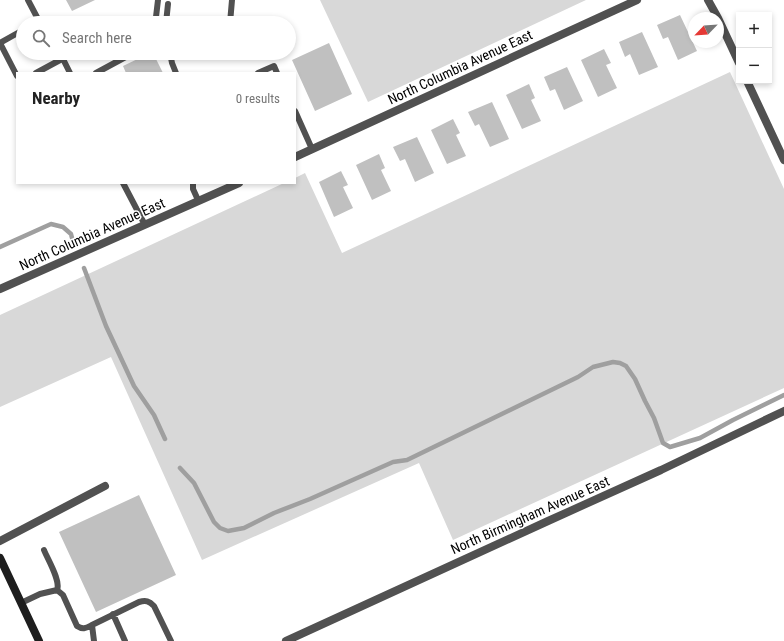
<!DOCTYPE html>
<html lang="en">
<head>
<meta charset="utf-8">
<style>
  :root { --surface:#fff; --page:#f2f2f2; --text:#222; --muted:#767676; --line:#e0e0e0 }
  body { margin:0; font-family:"Roboto Condensed",sans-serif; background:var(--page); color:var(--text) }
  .controls { position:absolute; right:12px; top:12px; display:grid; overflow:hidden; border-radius:0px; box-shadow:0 2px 6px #0003 }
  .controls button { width:36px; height:36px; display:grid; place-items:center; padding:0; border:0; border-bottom:1px solid var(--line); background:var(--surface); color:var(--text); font:20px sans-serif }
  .compass { position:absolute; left:688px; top:12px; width:36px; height:36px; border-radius:50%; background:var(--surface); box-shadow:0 2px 6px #0003; rotate:245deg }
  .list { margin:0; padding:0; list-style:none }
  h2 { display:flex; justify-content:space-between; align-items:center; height:52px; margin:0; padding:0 16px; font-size:17px }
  h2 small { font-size:13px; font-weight:400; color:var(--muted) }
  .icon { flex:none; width:22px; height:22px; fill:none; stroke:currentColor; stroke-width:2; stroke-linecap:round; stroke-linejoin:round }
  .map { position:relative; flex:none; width:784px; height:641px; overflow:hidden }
  .search { position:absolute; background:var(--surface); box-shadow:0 2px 6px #0003; left:16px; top:16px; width:280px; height:44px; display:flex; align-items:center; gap:10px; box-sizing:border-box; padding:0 14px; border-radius:22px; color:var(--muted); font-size:15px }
  .panel { position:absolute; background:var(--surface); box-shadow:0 2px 6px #0003; left:16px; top:72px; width:280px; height:112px; border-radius:0px }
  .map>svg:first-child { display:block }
  .green { fill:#d8d8d8 }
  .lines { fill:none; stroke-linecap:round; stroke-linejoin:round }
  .stream { stroke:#9f9f9f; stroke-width:4.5 }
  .building { fill:#c0c0c0 }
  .lane { stroke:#515151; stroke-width:6 }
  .street { stroke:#515151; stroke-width:8 }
  .secondary { stroke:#1e1e1e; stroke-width:8 }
  .labels { text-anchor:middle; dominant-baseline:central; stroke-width:3; stroke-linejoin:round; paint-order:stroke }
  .street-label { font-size:14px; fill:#000; stroke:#fff }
</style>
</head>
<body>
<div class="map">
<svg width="784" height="641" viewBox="0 0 784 641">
  <rect width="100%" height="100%" fill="#fff"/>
  <path class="green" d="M320,0H586L368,102Z
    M730,72L784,189V388L453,540L419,463L202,560L111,357L0,407V315L284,183H295V178L305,173L342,253Z"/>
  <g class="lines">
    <path class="stream" d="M0,247L51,224L63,227L71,234L72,238
      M84,268L106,326L134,386L154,415L165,439
      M180,468L194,483L214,522L220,528L228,531L244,528L274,513L310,499L393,462L407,460L578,377L593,367L613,362L620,363L626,366L635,379L645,401L654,418L663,443L670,447L700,438L733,420L784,395"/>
  </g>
  <path class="building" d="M66,0H95L72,11Z
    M680,15L697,51L678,60L668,37L663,39L657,25Z
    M642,32L658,67L639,75L630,54L625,57L619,42Z
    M329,43L352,94L315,111L292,60Z
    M604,49L611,63L606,65L617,88L598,97L581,60Z
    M150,53H153L163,73H126L123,66Z
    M567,67L583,101L564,110L555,89L550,91L544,77Z
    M529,84L535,98L531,100L541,121L522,129L506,95Z
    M492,102L509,139L490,147L479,124L475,126L468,112Z
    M453,119L460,133L456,135L466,156L447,164L431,130Z
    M417,137L434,173L415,182L405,159L400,161L393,147Z
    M379,154L385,168L381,170L391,191L372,200L356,165Z
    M341,171L348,185L343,187L353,208L334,217L319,182Z
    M139,495L176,575L96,612L59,532Z"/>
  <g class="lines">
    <path class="lane" d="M28,0L39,21L35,23
      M128,23C137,18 141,19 150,23
      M157,23L156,17L158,0
      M166,23L168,4
      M230,23L232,0
      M0,43L17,76
      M0,43L23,30
      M170,53L172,63L176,73
      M63,59L70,73
      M36,73L73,53
      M96,73L133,53
      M258,73L274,66L277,73
      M295,111L312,149
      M123,183L145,225
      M193,183V189L198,200
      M44,550C48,560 61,581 57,590
      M57,590L63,595L77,626C83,630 86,628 92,625
      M21,603L40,594L57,590
      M113,614L125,641
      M94,641L92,625L139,602C146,600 149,601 154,606L171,641"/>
    <path class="street" d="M708,0L718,18
      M718,18L739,63
      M747,81L784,160
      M295,157L637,0
      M0,289L239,183
      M0,541L105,486
      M286,641L548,521L661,470L784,411"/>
    <path class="secondary" d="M0,558L39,641"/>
  </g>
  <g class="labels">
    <g class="street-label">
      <text transform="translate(460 67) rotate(-25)">North Columbia Avenue East</text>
      <text transform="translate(92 234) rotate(-24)">North Columbia Avenue East</text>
      <text transform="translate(530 515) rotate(-24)">North Birmingham Avenue East</text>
    </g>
  </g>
</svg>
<div class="controls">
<button>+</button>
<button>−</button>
</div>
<svg class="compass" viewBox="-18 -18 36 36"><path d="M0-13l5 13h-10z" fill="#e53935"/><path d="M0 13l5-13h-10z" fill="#767676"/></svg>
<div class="search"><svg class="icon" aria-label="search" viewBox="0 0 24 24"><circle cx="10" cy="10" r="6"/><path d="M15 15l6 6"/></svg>Search here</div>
<section class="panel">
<h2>Nearby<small>0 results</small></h2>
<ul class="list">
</ul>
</section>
</div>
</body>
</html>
